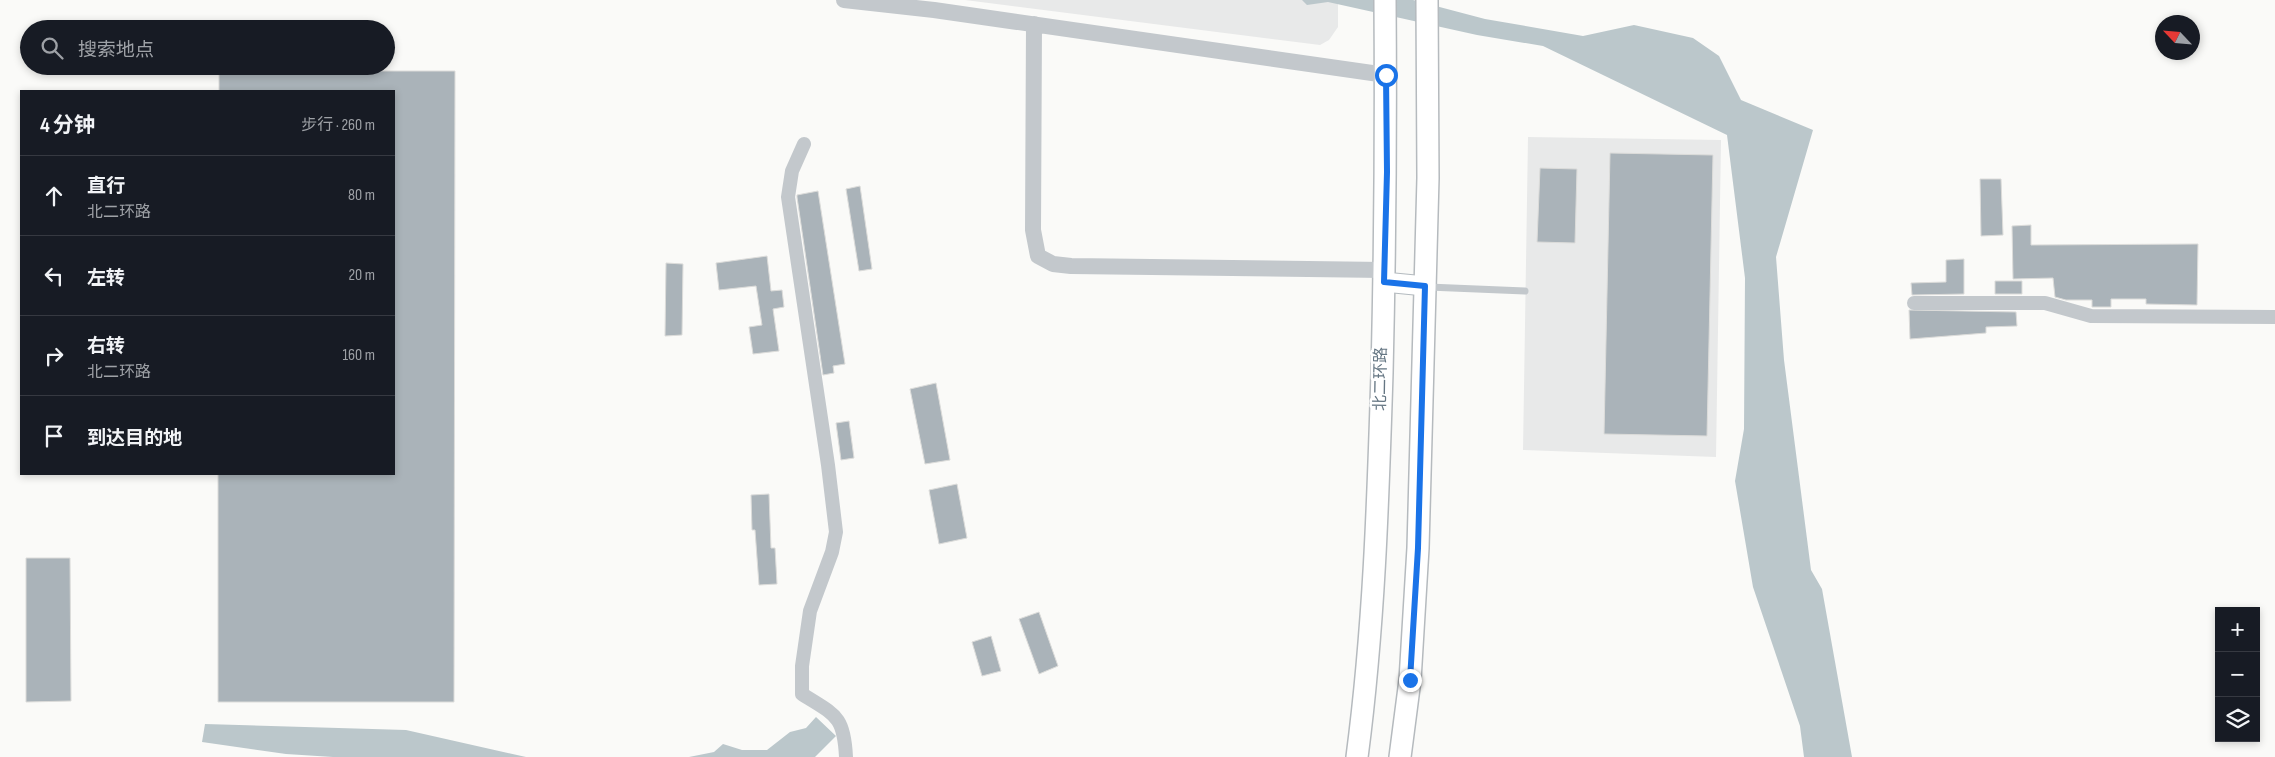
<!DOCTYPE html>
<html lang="zh">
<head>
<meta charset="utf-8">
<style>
  :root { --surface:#171b24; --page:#20242c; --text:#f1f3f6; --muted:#9ea1a6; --line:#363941 }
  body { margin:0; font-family:"Sofia Sans Condensed","Noto Sans SC",sans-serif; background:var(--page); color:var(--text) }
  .controls { position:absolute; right:15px; bottom:15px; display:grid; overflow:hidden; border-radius:0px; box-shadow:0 2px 8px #0003 }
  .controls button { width:45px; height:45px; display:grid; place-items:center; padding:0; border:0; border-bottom:1px solid var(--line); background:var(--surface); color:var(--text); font:25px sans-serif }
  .compass { position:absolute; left:2155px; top:15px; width:45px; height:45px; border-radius:50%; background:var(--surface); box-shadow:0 2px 8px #0003; rotate:296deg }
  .stop { position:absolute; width:15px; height:15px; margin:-11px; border:4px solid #1a73e8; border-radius:50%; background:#fff }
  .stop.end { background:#1a73e8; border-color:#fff; box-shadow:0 1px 5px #0008 }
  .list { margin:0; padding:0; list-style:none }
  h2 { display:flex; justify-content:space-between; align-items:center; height:65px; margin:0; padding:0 20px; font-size:21px }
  h2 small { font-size:16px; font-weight:400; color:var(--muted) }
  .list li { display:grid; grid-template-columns:32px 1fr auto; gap:15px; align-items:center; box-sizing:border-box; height:80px; padding:0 20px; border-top:1px solid var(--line) }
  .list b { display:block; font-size:19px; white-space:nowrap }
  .list p { margin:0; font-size:16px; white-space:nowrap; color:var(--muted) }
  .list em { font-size:16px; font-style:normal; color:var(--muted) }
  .icon { flex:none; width:28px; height:28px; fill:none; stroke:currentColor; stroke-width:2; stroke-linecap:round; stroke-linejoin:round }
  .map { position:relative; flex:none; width:2275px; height:757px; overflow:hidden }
  .search { position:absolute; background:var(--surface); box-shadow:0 2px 8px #0003; left:20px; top:20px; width:375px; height:55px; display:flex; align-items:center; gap:12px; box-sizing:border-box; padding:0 18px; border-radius:28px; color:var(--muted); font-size:19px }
  .panel { position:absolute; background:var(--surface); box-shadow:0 2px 8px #0003; left:20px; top:90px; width:375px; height:385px; border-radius:0px }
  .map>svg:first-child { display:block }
  .built { fill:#e8e9e9 }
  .water { fill:#bbc7cb }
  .building { fill:#aab3b9; stroke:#dcdcda }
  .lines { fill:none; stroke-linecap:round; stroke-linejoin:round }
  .secondary-casing { stroke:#b3babf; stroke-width:21 }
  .primary-casing { stroke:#b5babe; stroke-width:24 }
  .service { stroke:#c3c8cc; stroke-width:7 }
  .minor { stroke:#c3c8cc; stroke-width:14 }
  .tertiary { stroke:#c3c8cc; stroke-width:16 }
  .secondary { stroke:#fff; stroke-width:19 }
  .primary { stroke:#fff; stroke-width:21 }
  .route { stroke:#1a73e8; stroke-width:6 }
  .labels { text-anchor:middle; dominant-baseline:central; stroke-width:5; stroke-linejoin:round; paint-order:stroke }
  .street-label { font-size:16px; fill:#657683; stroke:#fff }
</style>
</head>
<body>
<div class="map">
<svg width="2275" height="757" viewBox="0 0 2275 757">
  <rect width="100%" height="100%" fill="#fafaf8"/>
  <path class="built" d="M965,0H1338V27L1329,40L1320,45Z
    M1528,137L1721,140L1716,457L1523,450Z"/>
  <path class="water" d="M1302,0H1413L1485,19L1583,36L1634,25L1693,38L1719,56L1741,100L1813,130L1776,257L1784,360L1811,570L1822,589L1852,757H1804L1800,726L1753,587L1735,481L1744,429L1745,278L1727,135L1543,46L1477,35L1328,2L1307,5Z
    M816,717L836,736L815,757H689L714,752L723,744L742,750H767L790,732L806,728Z
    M205,724L406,730L526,757H333L286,754L202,742Z"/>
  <path class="building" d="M219,71H455L454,702H218V474H394V91H219Z
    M1610,153L1713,155L1707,436L1604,434Z
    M1540,168L1577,169L1575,243L1537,242Z
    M1980,179H2001L2003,235L1981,236Z
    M860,186L872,269L859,271L846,189Z
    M818,191L845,364L833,366L834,373L823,375L797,197V195Z
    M2031,225V245L2198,244L2197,305L2146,304V299H2111V307H2092V300H2066L2055,297L2053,278L2013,279L2012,226Z
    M767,256L771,291L782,290L784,307L773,309L779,351L753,354L749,327L762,325L756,286L719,290L716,263Z
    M1964,259V294L1912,295L1911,283L1946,282V260Z
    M666,263L683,264L682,335L665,336Z
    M1995,281H2022V294H1995Z
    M1909,310L2016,312L2017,326L1986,327V333L1910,339Z
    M936,383L950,460L925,464L910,389Z
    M849,421L854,458L841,460L836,423Z
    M957,484L967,538L939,544L929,490Z
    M769,494L771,548H775L777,584L759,585L755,530H752L751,495Z
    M26,558H70L71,701L26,702Z
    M1039,612L1058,666L1039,674L1019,619Z
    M991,636L1001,671L982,676L972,642Z"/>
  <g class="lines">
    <defs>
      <path id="secondary" d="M1384,282L1425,286"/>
      <path id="primary" d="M1357,757C1374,628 1378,503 1382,373C1385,249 1386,125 1385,0
        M1400,757L1410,680L1418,548L1428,178L1427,0"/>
    </defs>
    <use href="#secondary" class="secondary-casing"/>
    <use href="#primary" class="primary-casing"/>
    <path class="service" d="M1428,287L1525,291"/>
    <path class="minor" d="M804,144L792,171L788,197L828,465L836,532L832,552L810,611L802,666V694C835,715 844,715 846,757
      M1914,303H2045L2091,316L2275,317"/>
    <path class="tertiary" d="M844,0L934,10L1386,75
      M1034,24L1033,230L1038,256L1053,264L1071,266L1384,270"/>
    <use href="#secondary" class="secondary"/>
    <use href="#primary" class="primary"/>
  </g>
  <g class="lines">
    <path class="route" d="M1386,75L1387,172L1384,282L1425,286L1418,548L1410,680"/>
  </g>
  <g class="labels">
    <g class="street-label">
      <text transform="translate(1381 379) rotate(-89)">北二环路</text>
    </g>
  </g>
</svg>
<div class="controls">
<button>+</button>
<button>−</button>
<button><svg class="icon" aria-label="layers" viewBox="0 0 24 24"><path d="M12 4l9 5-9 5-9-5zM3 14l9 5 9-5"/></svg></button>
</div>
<svg class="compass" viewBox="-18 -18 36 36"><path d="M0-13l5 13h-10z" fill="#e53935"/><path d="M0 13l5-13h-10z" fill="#9ea1a6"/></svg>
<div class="stop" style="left:1386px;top:75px"></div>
<div class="stop end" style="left:1410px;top:680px"></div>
<div class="search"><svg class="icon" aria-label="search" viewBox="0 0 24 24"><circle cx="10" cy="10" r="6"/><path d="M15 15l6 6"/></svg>搜索地点</div>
<section class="panel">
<h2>4 分钟<small>步行 · 260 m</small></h2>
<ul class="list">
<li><svg class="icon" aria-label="ahead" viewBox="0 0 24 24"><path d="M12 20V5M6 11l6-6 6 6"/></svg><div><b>直行</b><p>北二环路</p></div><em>80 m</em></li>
<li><svg class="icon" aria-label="left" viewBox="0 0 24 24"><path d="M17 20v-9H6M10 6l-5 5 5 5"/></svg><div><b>左转</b></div><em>20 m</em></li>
<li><svg class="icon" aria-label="right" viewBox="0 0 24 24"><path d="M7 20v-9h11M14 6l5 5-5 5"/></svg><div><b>右转</b><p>北二环路</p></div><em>160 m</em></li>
<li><svg class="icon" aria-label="arrive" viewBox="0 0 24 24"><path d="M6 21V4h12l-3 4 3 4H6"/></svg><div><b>到达目的地</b></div></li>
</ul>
</section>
</div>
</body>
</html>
